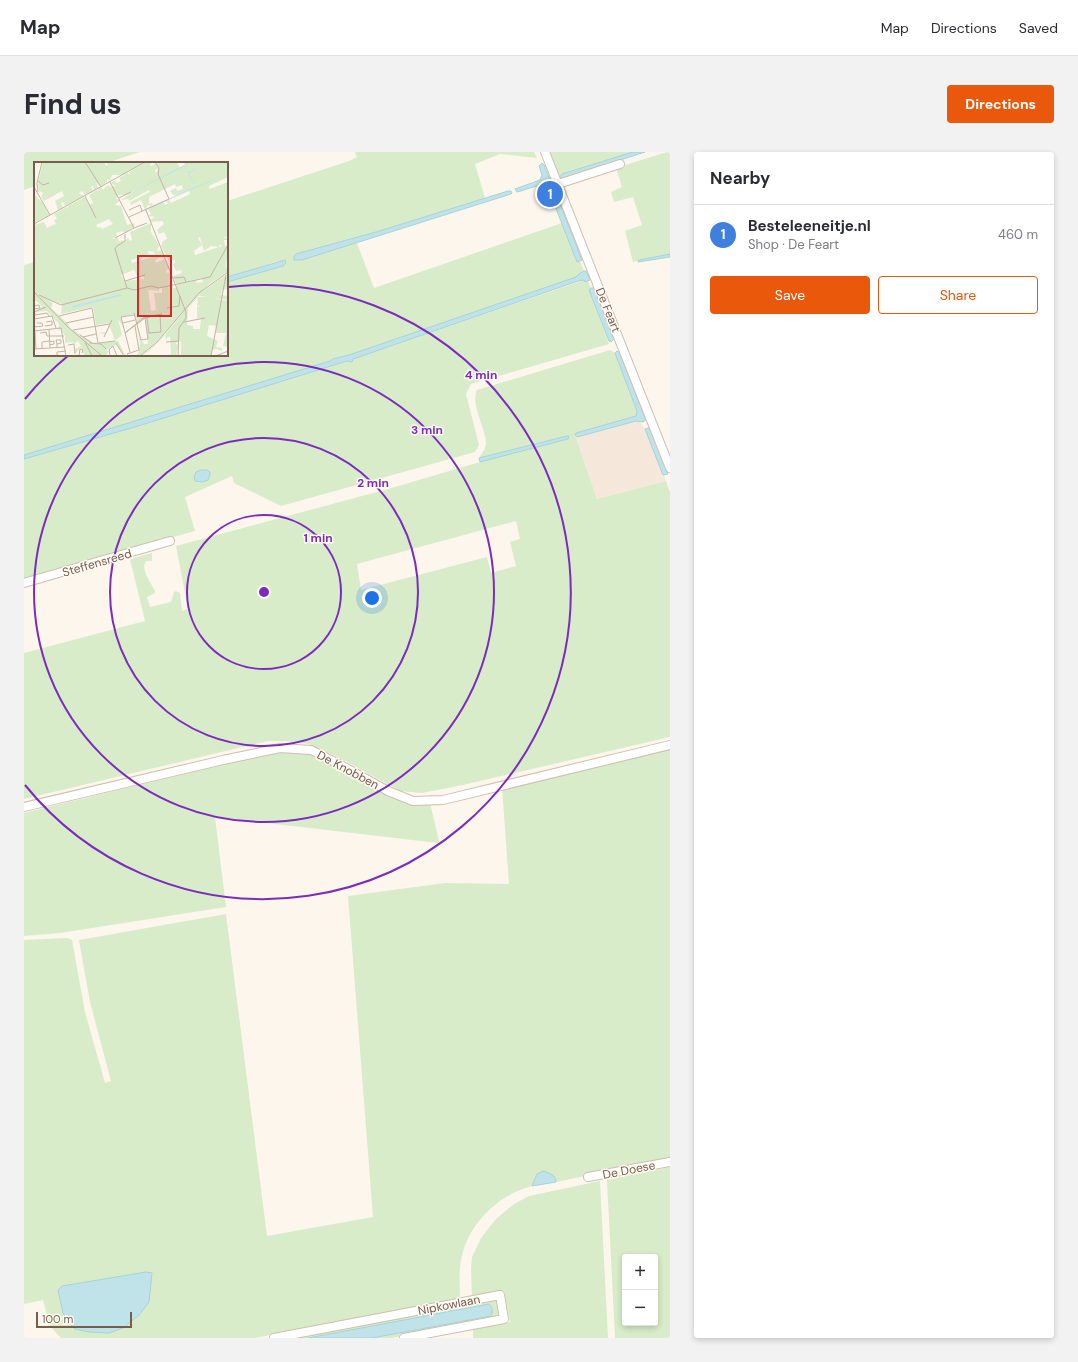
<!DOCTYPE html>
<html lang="en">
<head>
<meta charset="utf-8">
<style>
  :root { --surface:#fff; --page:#f2f2f3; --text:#2b2b33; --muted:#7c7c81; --line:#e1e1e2; --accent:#ea580c }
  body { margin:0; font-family:"DM Sans",sans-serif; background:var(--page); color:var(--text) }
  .controls { position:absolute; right:12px; bottom:12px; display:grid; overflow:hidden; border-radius:4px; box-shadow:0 2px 6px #0003 }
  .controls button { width:36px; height:36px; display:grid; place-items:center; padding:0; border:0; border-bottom:1px solid var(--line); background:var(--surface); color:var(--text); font:20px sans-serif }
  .scale { position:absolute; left:12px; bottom:10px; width:96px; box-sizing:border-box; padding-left:4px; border:2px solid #7a5c4d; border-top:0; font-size:11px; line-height:14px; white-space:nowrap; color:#7a5c4d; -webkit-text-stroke:3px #fffaf3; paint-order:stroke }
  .you { position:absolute; left:348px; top:446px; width:14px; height:14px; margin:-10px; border:3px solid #fff; border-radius:50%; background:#1a73e8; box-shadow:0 0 0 6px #1a73e833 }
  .badge { display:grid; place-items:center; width:26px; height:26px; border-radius:50%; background:var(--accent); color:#fff; font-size:13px; font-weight:700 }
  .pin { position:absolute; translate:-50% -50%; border:2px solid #fff; box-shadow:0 1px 4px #0006 }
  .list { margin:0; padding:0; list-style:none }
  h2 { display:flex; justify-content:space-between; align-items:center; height:52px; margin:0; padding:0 16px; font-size:17px }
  h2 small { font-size:13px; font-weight:400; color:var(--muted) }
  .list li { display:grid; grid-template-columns:26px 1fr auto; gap:12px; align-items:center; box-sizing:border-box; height:60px; padding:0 16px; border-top:1px solid var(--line) }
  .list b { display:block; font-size:15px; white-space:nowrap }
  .list p { margin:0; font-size:13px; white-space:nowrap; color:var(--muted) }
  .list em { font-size:13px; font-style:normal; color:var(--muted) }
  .actions { display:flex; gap:8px; padding:12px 16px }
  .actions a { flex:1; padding:9px 0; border:1px solid var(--accent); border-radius:4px; text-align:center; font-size:14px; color:var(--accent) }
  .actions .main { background:var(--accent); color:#fff }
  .map { position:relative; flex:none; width:646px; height:1186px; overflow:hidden; border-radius:4px }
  header { display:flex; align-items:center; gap:24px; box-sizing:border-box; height:56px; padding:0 20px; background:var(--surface); border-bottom:1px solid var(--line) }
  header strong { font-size:19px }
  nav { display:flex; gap:22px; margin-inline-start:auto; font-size:14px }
  .intro { display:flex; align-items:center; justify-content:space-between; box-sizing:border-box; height:96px; padding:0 24px }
  h1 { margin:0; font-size:28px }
  .button { padding:10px 18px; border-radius:4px; background:var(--accent); color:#fff; font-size:14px; font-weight:700 }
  main { display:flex; gap:24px; padding:0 24px }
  aside { flex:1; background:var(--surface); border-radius:4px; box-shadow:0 2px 6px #0003 }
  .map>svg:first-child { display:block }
  .residential { fill:#f5e8da }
  .green { fill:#d8ecc9; fill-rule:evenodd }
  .water { fill:#bfe3e8; stroke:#a5d3da }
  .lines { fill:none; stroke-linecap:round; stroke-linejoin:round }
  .minor-casing { stroke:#d1beb0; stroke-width:10 }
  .minor { stroke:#fff; stroke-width:8 }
  .ring { fill:none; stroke:#7b2cbf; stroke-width:2 }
  .labels { text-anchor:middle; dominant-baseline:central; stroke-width:3; stroke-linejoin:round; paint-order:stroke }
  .street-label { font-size:12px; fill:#7a5c4d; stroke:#fffaf3 }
  .inset-river { fill:none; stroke:#bfe3e8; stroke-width:2 }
  .inset-road { fill:none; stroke:#c5b3a7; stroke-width:1 }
  .view { fill:#d62828; fill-opacity:0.15; stroke:#d62828; stroke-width:2 }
  .inset-edge { fill:none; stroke:#7a5c4d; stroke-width:2 }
  .centre { fill:#7b2cbf; stroke:#fffaf3; stroke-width:2 }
  .ring-label { font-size:12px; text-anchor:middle; font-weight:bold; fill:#7b2cbf; stroke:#fffaf3; stroke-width:3; stroke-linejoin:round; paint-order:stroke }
</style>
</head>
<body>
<header>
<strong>Map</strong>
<nav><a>Map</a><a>Directions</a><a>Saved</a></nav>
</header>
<div class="intro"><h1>Find us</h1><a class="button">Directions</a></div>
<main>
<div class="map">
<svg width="646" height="1186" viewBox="0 0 646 1186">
  <rect width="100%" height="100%" fill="#fdf6ec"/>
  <path class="residential" d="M612,269H615L621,277L642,329L573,347L551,283L553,285Z"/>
  <path class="green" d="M0,0H116L82,11H11V34L0,38Z
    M331,0H510L513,6L476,2L451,12L461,46L352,80L272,102L270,104L278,108L333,91L350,136L538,71L553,110L556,109L560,119L555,122L552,125L325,203L309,207L306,209L0,303V113L11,110V203H203V130L259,114L255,109L203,125V49L325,9L333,5Z
    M525,0H609L535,23Z
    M643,0H646V102L609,110L601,79L618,73L609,45L590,50L587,40L598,35L592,16Z
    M560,128L561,130L564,129L567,136L565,138L585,192L447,232L442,242L455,293L451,300L257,354L210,331L208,324L161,345L171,379L0,427V307L114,274L324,209L327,210L329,207ZM186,320V323L184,327L177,330L171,329Z
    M586,198L591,201L613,259L612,264L552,281L551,283L573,347L642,329L646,340V585L439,633L398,641L376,639L314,605L284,592L263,589H244L0,647V501L121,469L106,407L128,401V409H122C116,418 127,430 131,439V441L123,445L126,455L147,450L150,440L152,439L156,441L158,459L164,457L152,394L364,337L545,284H543L455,306C458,301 461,298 462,292C462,276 446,253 453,238ZM492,369L496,387L486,390L492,414L467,421L463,405L337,438L333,412Z
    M646,595V1007L532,1030V1027L513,1022L508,1034C476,1042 445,1071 438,1104C434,1119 436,1133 436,1147L231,1186H37L26,1174L19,1148L0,1152V788L43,786L48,788L61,860L81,931L87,929L66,850L55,788L202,762L243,1084L349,1065L324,744L421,731L485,732L478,635ZM122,1120L42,1168L39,1161L34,1138L38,1134Z
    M271,600L291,602L354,638L406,651L415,689L414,691L191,665L202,755L36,781L0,784V661L224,606L247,601Z
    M646,1015V1186H591L583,1028ZM601,1105H631V1171H601Z
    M576,1029L584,1186H449V1177L486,1170L480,1139L448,1146L447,1116L448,1105L457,1086L471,1068L490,1052L505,1044Z
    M472,1148L474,1150L476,1165L474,1166L368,1186H348L467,1164L468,1154L465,1152L284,1186H264Z"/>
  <path class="water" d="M609,0H621L544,25L537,26L536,24L538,22Z
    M518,11L520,13L529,36L527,39C518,28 504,38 493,40L491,37L516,28L518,23L515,14Z
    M484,39H487L488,41L487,42L278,108H270V104L272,102L352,80Z
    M532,45L534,47L557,106L558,108L553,110L529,49L530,46Z
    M646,102V105L614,110L615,108Z
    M261,108L262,111L259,114L203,130V125Z
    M560,119H562L566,128L561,130L560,128L554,129L329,207L328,210L323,209L114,274L0,307V303L306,209L309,207L325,203L552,125L555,122Z
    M567,136H570L590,187L587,190L585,189L565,138Z
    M593,199L596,201L622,268L619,270L612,269L553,285L551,283L552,281L612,264L613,259L591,201Z
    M627,275L644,322L639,323L621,277Z
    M543,284H545L544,287L456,310L455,306Z
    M177,318H183L186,320V323L184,328L178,330L171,329L170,325L172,320Z
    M519,1019C525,1021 532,1023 532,1030L508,1034L513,1022Z
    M122,1120L128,1121L125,1150L115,1163L99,1176L85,1181L65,1180L51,1177L42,1168L39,1161L34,1138L38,1134Z
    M465,1152C469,1155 469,1159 467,1164L348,1186H284Z"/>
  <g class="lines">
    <defs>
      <path id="minor" d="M521,0L646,316
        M534,32L596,12
        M0,431L146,389
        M0,655L199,608L256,596L287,598L315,612L364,639L389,649L419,648L646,593
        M564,1025L646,1010
        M250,1186L476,1143L480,1167L380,1186"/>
    </defs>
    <use href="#minor" class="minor-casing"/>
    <use href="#minor" class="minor"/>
  </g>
  <g class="ring">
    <circle cx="240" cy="440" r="77"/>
    <circle cx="240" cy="440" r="154"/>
    <circle cx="240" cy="440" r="230"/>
    <path d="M1 247A307 307 0 0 1 45 203M205 135A307 307 0 1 1 1 633"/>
  </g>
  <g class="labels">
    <g class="street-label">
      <text transform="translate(584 158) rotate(68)">De Feart</text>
      <text transform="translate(73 411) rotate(-16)">Steffensreed</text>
      <text transform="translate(324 618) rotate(28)">De Knobben</text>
      <text transform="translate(605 1018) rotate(-11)">De Doese</text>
      <text transform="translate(425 1153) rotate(-11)">Nipkowlaan</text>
    </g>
  </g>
  <g transform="translate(10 10)">
    <rect width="194" height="194" fill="#fdf6ec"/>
    <path d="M9,0H70L72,4L74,3L72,0H111L87,13H78L76,19L73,17V20L68,24L62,21L64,26L60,28L59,24H57L59,29L51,33L48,29L45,31L50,34L31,44L29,40L27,41L29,46L24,48L21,39L30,34L28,29L10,39L7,34L9,31L5,29L4,21ZM112,0H119L116,2L117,4L122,1L125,6L121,8L122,11L125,6L122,0H143L146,6L151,3L150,0L194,1V15L175,24L176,27L194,20V74L189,76H194V78H190L191,84L194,83L192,105L194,109L174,123L123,179L106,194H101L104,192L106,182L103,162L106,177L110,182H114L111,156L103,162L100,152L87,155L90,166L84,157L88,173L81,179L76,165L72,172L64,171L72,170L76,161L62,163L59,145L27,152L28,142L12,137L19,141L17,146L32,160L58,155L33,160L36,166L59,181L84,179L92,194L82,183L74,187L81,180L72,189H74L72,194H51L47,185L41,192V187L47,184L44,179L40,182L39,180L31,181V174L27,167L24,168L25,162L13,149L0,150L8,145L3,139H0V63L10,60L13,66L21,62L23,65L20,58L23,57L20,52L33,45L34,47V44L51,35L56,43L59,41L55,33L63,28L65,30L64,27L67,25L69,28L73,23L77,25L81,24L77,21L81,18L83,21L87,19L85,16L93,11L97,13L95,10ZM141,22L142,25L148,23L149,27L143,29L142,26L136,29L138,32L142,34L155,28L156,32L137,41L135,38L131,39L135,41L131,43L129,40L114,47L117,52L114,54L121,55L116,58L117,60L128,59L130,62L123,68L125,72L130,70L133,77L129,79L127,84L135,99L141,98V101L139,102L142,109L147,108L148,111L139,114L142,122L168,116L169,120L162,121L163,118L141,123L143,126H139L137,110L133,111L132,108L135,107L131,97L122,101L121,98L130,94L128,88L123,89L125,83L117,70V61L96,70L98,78L96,79L94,76L89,80V78L79,82L85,79L84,76L77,77L83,74L82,71L89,69L90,71L101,64L100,61L93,63L87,44L81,43L86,38L82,37L83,33H92L102,28L87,38L94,37L95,39L115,28L116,30L96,40L97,43L107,38L111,48L114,43L119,44L118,41L115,42V35ZM75,57L79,62L68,67L67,65L64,66L62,63ZM166,75L170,89L177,84L185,85L186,82L188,84L161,93L160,89L168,83L164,76ZM114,89L120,90L121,94L98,101L97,98L115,92ZM100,108L104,115L109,114L110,117L91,119L87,113ZM125,126H128V131H120L122,148L117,149L114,128L125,129ZM0,32L9,41L15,53L0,61ZM194,111L190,114L194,116V127L188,128L187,133L194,134V138L178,136L194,139V185L189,184L192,171H181L182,164L175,163L173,174L184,179L182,185L188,186V189L182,187L178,188L177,193L147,194V180L145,179L142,181L144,184L142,193L144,194H130L137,192L136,174L132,177L131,173L150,150L124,181L114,190L108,194L125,179L165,132ZM165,134L175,135H164L163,144L167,145H163V156L167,157L166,167H159V164L153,163L154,147L152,148Z" fill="#d8ecc9" fill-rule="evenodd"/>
    <path d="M156,0L151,3L154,10L164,6L155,11L158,18L182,6L158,18L161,25L186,15L112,48L114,54L111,55L114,54L111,48L112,47L161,25L154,11L95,39L154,11L151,4L86,37Z" fill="#bfe3e8"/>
    <path class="inset-river" d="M38,145L87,133"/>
    <path class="inset-road" d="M51,0L67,25M4,19L9,23L15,21M76,20L100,66L81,76M0,25L16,53M4,30L3,21L8,0M51,34L62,56M85,36L97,30M95,48L106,43L108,49M112,48L152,150V156L145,166L144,194M95,55L135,37L124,12L125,6L121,0M0,62L111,0M100,66L113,61M91,72V79L83,84L81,87L93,126M139,116L150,115L152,120M91,119L111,113M0,130L35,166L68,194M5,133L27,143L93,126L100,128L117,124L125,126L176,115L194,83M0,144L5,143L6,146L0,147M133,146L145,144L146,134M0,150L12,145M1,151V153L13,151L15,154M100,151L107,178L114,177L111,156M128,152L111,156L91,171L109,156ZM25,154L58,146L64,181M87,155L96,190M87,155L100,153M0,156L2,187M113,156L115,171L127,170L126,153M0,157L18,154L22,166M150,160L171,156M32,161L60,155M89,161L101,158M11,164L18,163V159L12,160M0,165L9,164L8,161H3M15,167L16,186M39,168L76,162M0,169L27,166L32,194M6,171L12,170L13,174H30M46,173L58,181M49,175L62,172M70,175L78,158M15,180L20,179V182L15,183M51,180L58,194M132,180L145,179M56,181L67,182L72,187M65,181L81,179M82,181L90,194M23,182L27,181V178H22L23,182V185M34,183L40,182L41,192M0,187L31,185M8,187V180L15,179M95,191L93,192L105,188L101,164M23,194V190L32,189M45,194L46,187L49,188L48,191M76,194L75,188L79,184L83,194M106,194L123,180L165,131L194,110M177,194L192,113M182,194L194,189"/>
    <path class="view" d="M104,94H137V154H104Z"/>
    <rect width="194" height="194" class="inset-edge"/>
  </g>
  <circle cx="240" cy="440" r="6" class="centre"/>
  <g class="ring-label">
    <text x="457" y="227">4 min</text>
    <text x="403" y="282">3 min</text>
    <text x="349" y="335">2 min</text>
    <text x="294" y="390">1 min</text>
  </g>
</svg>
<div class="controls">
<button>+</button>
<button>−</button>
</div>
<div class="scale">100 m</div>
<div class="you"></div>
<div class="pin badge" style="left:526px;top:42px;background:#3f7fe0">1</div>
</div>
<aside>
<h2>Nearby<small></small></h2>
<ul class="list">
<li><span class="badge" style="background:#3f7fe0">1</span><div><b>Besteleeneitje.nl</b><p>Shop · De Feart</p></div><em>460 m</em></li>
</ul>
<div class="actions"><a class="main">Save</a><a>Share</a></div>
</aside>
</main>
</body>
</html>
